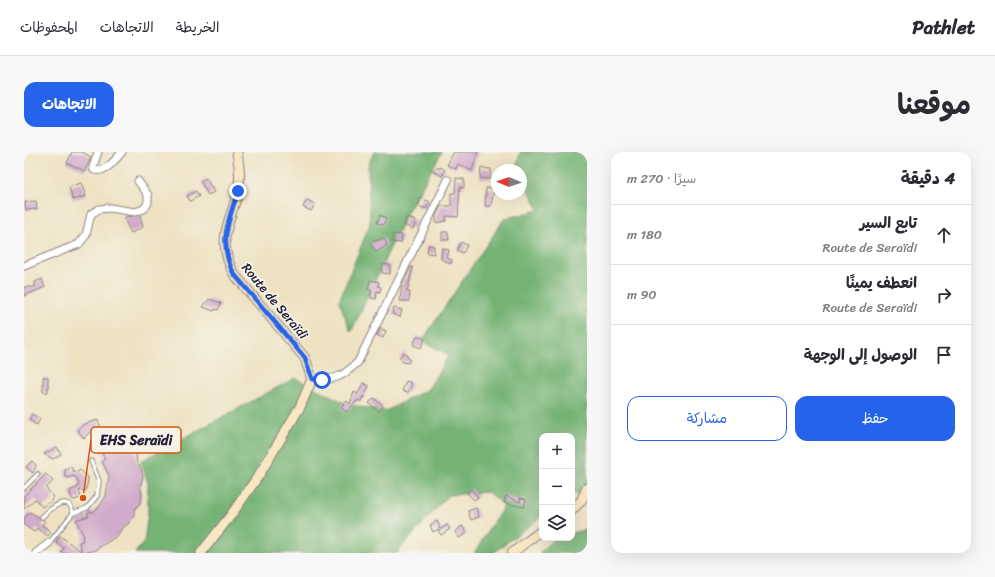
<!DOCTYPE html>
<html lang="ar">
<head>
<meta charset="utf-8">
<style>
  :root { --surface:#fff; --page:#f7f7f7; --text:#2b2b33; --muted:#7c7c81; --line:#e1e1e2; --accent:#2563eb }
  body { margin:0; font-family:Sriracha,"Playpen Sans Arabic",sans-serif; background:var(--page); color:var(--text); direction:rtl }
  .controls { position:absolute; right:12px; bottom:12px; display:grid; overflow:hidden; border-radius:8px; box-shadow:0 4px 16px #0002 }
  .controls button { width:36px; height:36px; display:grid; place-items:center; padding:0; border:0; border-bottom:1px solid var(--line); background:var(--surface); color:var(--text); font:20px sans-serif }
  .compass { position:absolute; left:467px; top:12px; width:36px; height:36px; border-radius:50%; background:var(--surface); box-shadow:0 4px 16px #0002; rotate:272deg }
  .stop { position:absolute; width:12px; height:12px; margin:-9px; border:3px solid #2563eb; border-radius:50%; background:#fff }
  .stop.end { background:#2563eb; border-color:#fff; box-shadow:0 1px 4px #0008 }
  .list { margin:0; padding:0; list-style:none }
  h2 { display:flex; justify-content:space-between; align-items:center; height:52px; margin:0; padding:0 16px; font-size:17px }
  h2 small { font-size:13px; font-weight:400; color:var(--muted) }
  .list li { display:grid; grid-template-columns:26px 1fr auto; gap:12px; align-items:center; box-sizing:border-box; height:60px; padding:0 16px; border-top:1px solid var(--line) }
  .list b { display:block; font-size:15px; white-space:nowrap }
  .list p { margin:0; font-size:13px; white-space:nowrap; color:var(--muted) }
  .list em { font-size:13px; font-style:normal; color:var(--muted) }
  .actions { display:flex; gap:8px; padding:12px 16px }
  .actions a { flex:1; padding:9px 0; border:1px solid var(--accent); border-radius:12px; text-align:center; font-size:14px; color:var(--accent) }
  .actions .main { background:var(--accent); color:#fff }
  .icon { flex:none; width:22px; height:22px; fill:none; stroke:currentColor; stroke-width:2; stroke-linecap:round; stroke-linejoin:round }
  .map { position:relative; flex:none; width:563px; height:401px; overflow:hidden; direction:ltr; border-radius:12px }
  header { display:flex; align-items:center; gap:24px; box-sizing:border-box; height:56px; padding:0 20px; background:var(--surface); border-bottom:1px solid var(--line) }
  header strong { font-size:19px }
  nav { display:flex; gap:22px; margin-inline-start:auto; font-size:14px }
  .intro { display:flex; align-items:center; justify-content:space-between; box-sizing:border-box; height:96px; padding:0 24px }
  h1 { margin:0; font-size:28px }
  .button { padding:10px 18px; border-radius:12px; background:var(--accent); color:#fff; font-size:14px; font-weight:700 }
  main { display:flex; gap:24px; padding:0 24px }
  aside { flex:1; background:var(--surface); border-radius:12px; box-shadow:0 4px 16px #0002 }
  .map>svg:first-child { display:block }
  .forest { fill:#75b374; stroke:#4c6a58 }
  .building { fill:#d0abcb }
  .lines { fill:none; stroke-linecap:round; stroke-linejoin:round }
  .service-casing { stroke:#88827f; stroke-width:5.5 }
  .minor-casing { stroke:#88827f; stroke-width:9 }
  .secondary-casing { stroke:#88827f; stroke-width:11 }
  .service { stroke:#fff; stroke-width:3.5 }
  .minor { stroke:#fff; stroke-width:7 }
  .secondary { stroke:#f9e7c3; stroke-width:9 }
  .route { stroke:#2563eb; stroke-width:5 }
  .labels { text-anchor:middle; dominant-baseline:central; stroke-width:3.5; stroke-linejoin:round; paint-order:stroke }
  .street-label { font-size:13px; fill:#22223b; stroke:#f7f3e8 }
  .leader { fill:none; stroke:#d45411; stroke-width:1.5 }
  .callout-dot { fill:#d45411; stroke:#f7f3e8; stroke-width:1.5 }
  .callout { fill:#f7f3e8; stroke:#d45411; stroke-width:1.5 }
  .callout-label { font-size:14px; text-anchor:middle; font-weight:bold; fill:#22223b }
</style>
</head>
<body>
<header>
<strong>Pathlet</strong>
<nav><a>الخريطة</a><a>الاتجاهات</a><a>المحفوظات</a></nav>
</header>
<div class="intro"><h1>موقعنا</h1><a class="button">الاتجاهات</a></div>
<main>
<aside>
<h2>4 دقيقة<small>سيرًا · 270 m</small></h2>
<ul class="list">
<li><svg class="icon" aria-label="ahead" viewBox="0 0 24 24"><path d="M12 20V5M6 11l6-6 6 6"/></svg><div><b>تابع السير</b><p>Route de Seraïdi</p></div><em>180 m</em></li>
<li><svg class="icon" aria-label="right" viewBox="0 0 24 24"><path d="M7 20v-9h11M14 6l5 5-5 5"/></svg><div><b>انعطف يمينًا</b><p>Route de Seraïdi</p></div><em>90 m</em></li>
<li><svg class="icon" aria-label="arrive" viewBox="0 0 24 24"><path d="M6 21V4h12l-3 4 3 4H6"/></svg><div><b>الوصول إلى الوجهة</b></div></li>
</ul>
<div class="actions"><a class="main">حفظ</a><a>مشاركة</a></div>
</aside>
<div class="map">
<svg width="563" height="401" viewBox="0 0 563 401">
  <rect width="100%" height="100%" fill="#f7f3e8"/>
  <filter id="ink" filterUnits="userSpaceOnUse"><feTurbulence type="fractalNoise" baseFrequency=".025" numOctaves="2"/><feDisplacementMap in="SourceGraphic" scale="8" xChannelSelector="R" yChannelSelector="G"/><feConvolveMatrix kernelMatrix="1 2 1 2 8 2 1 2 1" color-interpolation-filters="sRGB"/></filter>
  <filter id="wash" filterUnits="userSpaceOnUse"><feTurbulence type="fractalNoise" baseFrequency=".012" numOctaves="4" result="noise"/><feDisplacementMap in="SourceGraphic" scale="16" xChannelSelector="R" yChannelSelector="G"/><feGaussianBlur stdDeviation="0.9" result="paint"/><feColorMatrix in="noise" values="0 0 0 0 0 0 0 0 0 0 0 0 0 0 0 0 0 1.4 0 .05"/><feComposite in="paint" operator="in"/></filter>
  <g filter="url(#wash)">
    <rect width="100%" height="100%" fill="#eee2c3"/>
    <path class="forest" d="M350,0H418L383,60L327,180L315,149L346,72L344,14Z
      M496,0H563V345L548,341V284H518V364L469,401H450L480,354L464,340L424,343L373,401H111L120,390L124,361V331L117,309L271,226L325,253L362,259L404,237L425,203L398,189L480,67L515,58L497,22V18L493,14Z
      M563,377V401H515L531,386H548V381Z"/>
    <g id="blocks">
      <path class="building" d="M48,0H58L67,5L61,19L43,11Z
        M430,0H454L448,19L434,12L432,17L423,13Z
        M412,15L415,17L416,15L421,18L418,24L409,19Z
        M457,16L467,17L466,27L456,26Z
        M182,26L190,40L184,43L177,30Z
        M432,26L440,27V36L436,35L434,65L422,64V69L412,71V63L417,54H427V41H431Z
        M57,31L62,44L49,48L45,35Z
        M462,36L470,37L467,54H461Z
        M172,39L175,44L166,49L163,44Z
        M397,46L406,50L402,57L394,54Z
        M283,48L291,52L287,59L279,55Z
        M12,49L13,57L2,58L1,50Z
        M116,63L119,75L107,81L101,69V65Z
        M356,63L362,66L359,73L353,71Z
        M383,65L392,69L389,77L380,73Z
        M418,80H424L425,88H418Z
        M369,82L378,83L377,91L368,90Z
        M360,86L363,93L352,100L346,91Z
        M437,90L443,93L439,101L433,98Z
        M404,93L410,94V102L403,101Z
        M418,96L425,98L423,106L428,108L427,112L417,107Z
        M358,112L366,113V122L358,121Z
        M387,115H389L383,140H386L385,149H376L378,133Z
        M18,127L21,135L0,144V135H11V130Z
        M346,128L355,130L354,134L357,135L356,140L353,139L352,147L347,146V138H344Z
        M185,147L197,151L194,158L191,157L190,159L179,155Z
        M370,156L378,158L376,165L368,162Z
        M356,176L362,179L359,186L353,183Z
        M393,184L401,187L397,196L389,193Z
        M380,200L386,208L384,211L379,210L375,206Z
        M19,225H24V240H19Z
        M382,229L388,231L384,241L378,239Z
        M339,231L345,234L340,246L339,244L337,249H333L322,260L317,255L323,249L326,252L330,240L334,242Z
        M350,246L359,254L355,260L345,251Z
        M8,262L16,267L13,273L5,268Z
        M74,268L77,277L66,280L60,286L53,278L60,272Z
        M89,288L93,296L102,290L107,293L112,302L113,311L117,316L119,325L116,335L118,341L116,351L110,358V364L104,372L98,376L93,384L71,398L60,401H37L40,396L32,390L36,384L58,400L55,390L59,389L58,385L60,384L52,368L65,364L63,361L67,359L68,361L75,355L82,344L85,324L78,309L81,307L75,295Z
        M33,295L37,302L29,307L20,302Z
        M8,309L12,313L9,321L2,315Z
        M47,315L49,319L54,320L56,318L64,325V328L62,339L55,338L57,346L49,348L46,342L47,338L53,336L55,332L53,326L49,324L44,326L41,324V318Z
        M22,322L29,329L22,336L30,345L27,348L28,349L18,355L11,347L0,357V344Z
        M447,337L454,345L450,348L443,341Z
        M482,344L496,350V346L502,347L500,355L480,351Z
        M452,356L455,365L447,368L444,359Z
        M6,360L21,369L18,373L27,380L24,384L13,376L10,380L0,373V367Z
        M413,369L416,376L409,380L406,373Z
        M423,373L426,377L417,383L414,379Z
        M438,374L443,381L435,386L431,380Z"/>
    </g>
  </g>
  <g filter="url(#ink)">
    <use href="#blocks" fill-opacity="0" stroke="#88827f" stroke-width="1"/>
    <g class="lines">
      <defs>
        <path id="service" d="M0,336L14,322
          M18,365C26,357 45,340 49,361
          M25,391L49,361L63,356L73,344L75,329L67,309"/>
        <path id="minor" d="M74,0L69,15L70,18C82,21 91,8 98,0
          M0,114L55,92L62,83L67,62L75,57L86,56L111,60L120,57L124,51V43L114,29
          M288,227C312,228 317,226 334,210L424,28
          M12,401L25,391"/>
        <path id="secondary" d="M548,358L557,349L563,336
          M177,401L207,363L235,323L276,255L288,227L281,206L210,122C192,87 205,73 214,40C217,26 215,13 213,0
          M488,401L518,378"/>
      </defs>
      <use href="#service" class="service-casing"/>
      <use href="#minor" class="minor-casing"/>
      <use href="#secondary" class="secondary-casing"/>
      <use href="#service" class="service"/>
      <use href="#minor" class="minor"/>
      <use href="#secondary" class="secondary"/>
    </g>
  </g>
  <g class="lines" filter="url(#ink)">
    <path class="route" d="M214,39C204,70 194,91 210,122L281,206L288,227L298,228"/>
  </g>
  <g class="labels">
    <g class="street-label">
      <text transform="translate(251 149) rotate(50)">Route de Seraïdi</text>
    </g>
  </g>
  <path class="leader" d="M59 346L67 288"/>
  <circle class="callout-dot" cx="59" cy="346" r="4"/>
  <rect class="callout" x="67" y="275" width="90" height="26" rx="4"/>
  <g class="callout-label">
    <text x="112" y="293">EHS Seraïdi</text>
  </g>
</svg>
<div class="controls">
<button>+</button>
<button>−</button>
<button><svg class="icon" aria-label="layers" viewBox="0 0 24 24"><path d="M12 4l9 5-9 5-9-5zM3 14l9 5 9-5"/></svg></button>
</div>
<svg class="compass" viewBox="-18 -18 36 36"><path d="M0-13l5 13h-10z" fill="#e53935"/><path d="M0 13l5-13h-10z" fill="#7c7c81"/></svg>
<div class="stop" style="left:298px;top:228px"></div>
<div class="stop end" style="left:214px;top:39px"></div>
</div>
</main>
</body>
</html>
